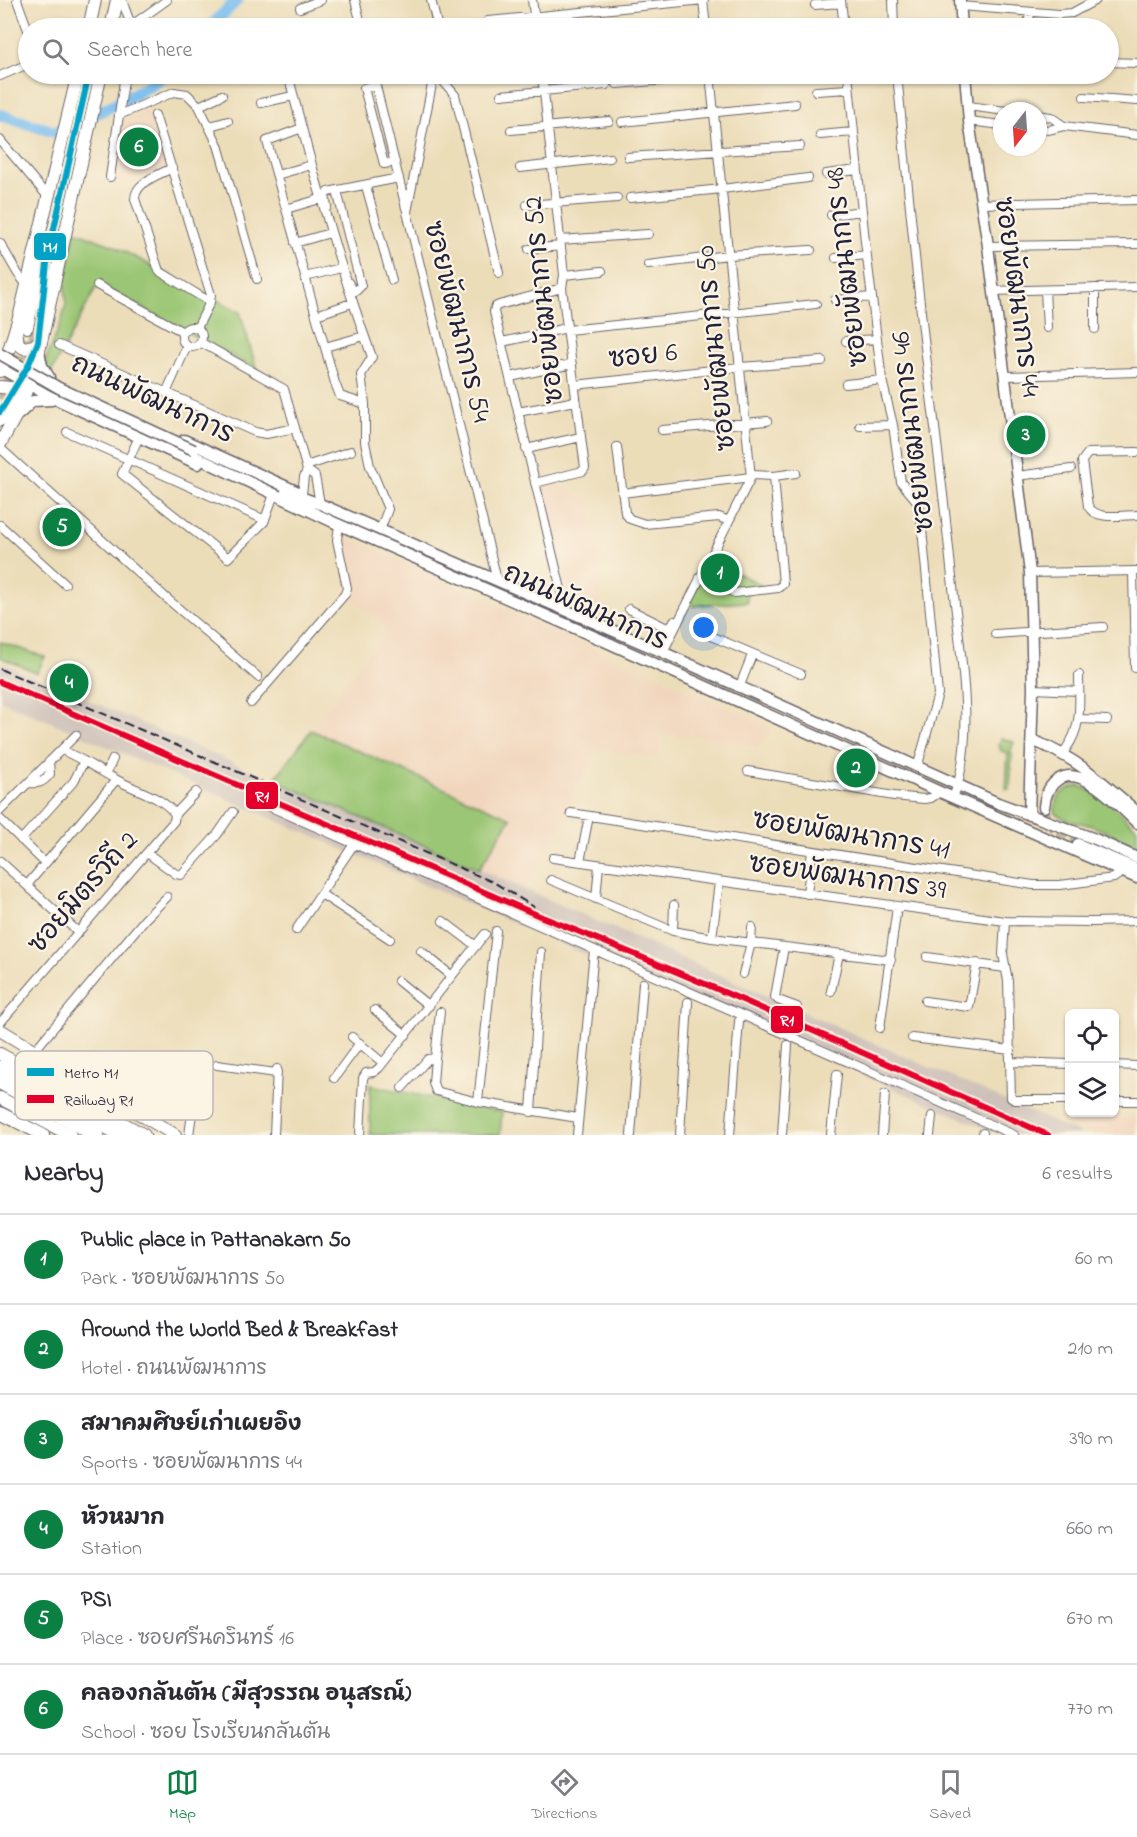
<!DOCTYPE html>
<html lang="en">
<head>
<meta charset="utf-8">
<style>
  :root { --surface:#fff; --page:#f2f2f3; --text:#2b2b33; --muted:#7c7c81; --line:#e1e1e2; --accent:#0b8043 }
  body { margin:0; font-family:"Indie Flower","Playpen Sans Thai",sans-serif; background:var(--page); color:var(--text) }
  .controls { position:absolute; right:18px; bottom:18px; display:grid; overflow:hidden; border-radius:9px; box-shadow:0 2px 4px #0004 }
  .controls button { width:54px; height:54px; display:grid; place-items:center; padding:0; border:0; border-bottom:2px solid var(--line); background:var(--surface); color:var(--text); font:30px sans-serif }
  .compass { position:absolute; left:993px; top:102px; width:54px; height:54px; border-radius:50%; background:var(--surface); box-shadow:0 2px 4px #0004; rotate:197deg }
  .you { position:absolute; left:704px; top:628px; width:21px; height:21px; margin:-15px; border:4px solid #fff; border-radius:50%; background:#1a73e8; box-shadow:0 0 0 9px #1a73e833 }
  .badge { display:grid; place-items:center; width:39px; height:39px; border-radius:50%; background:var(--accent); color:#fff; font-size:20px; font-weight:700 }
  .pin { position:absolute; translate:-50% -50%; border:3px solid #fff; box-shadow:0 2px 6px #0006 }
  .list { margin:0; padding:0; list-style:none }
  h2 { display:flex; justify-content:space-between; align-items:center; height:78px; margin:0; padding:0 24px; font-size:26px }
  h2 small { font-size:20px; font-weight:400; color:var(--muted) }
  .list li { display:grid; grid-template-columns:39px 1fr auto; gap:18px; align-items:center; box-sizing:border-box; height:90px; padding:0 24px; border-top:2px solid var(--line) }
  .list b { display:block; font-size:22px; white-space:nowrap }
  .list p { margin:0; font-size:20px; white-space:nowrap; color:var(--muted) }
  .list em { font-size:20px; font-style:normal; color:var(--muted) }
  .icon { flex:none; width:33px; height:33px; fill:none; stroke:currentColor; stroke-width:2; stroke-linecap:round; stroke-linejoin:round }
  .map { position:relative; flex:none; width:1137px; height:1135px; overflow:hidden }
  .search { position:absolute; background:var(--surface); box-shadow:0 2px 4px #0004; left:18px; right:18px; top:18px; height:66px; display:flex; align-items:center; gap:15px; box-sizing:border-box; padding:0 21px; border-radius:33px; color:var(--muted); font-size:22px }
  .sheet { height:618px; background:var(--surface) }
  nav { display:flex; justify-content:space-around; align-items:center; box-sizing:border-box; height:84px; border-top:2px solid var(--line); background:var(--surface); font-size:16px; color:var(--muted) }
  nav a { display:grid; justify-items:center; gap:3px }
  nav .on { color:var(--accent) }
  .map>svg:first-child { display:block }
  .built { fill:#f1d5bc }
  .industrial { fill:#cec1b9 }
  .green { fill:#9bc674; stroke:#5e7458; stroke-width:1.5 }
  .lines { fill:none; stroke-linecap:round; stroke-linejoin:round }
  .river { stroke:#79beef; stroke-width:12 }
  .secondary-tunnel { stroke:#c4b8a0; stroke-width:10; stroke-dasharray:10 5; stroke-linecap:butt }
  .primary-tunnel { stroke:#c4b8a0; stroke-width:12; stroke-dasharray:12 6; stroke-linecap:butt }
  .street-casing { stroke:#696367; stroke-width:10 }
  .secondary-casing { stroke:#696367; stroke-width:13 }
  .primary-casing { stroke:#696367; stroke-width:14 }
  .highway-casing { stroke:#696367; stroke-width:16 }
  .street { stroke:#fff; stroke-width:8 }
  .secondary { stroke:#fff; stroke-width:10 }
  .primary { stroke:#fff; stroke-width:12 }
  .highway { stroke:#fff; stroke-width:14 }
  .rail { stroke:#22223b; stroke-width:2; stroke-dasharray:9 4.5; stroke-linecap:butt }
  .secondary-bridge-casing { stroke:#696367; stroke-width:13; stroke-linecap:butt }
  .secondary-bridge { stroke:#fff; stroke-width:10 }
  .rail-1-casing { stroke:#fcf5e5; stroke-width:10 }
  .rail-1 { stroke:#e4002b; stroke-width:6 }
  .metro-1-casing { stroke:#fcf5e5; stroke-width:10 }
  .metro-1 { stroke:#02a2c7; stroke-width:6 }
  .labels { text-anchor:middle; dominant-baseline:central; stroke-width:4.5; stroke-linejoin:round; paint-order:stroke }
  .street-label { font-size:27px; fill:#22223b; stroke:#fcf5e5 }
  .key { fill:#fcf5e5; stroke:#bbb6b2; stroke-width:1.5 }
  .key-label { font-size:16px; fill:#22223b }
  .line-badge { stroke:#fcf5e5; stroke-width:2 }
  .badge-label { font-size:16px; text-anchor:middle; font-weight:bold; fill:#fff }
</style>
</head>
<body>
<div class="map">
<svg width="1137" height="1135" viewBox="0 0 1137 1135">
  <rect width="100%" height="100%" fill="#fcf5e5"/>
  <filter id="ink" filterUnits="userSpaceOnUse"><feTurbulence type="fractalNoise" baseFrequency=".0167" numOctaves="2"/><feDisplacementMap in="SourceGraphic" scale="12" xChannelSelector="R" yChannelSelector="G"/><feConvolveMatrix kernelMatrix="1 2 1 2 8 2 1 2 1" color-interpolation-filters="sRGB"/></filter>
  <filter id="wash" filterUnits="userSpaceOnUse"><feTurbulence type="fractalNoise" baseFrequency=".008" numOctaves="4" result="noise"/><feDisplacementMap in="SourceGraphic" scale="24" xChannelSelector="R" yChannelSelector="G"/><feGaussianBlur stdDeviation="1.35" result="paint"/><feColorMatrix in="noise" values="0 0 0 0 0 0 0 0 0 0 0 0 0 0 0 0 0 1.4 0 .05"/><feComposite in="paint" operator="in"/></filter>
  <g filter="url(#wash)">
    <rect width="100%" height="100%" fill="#ecddb9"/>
    <path class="built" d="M147,112L168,172L113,184L121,122Z
      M554,481L592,502L603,621L569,605L538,485Z
      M340,534L605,654L772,726L767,739L761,744L752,746L709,737L661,734L657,758L593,749L592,753L596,755L568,806L570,809L525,889L479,869L511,818L311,730L387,629L348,595Z
      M1073,1116L1137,1117V1135H1093L1072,1126Z"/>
    <path class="industrial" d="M0,662L479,869L1083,1135H1000L0,700Z"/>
    <path class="green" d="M75,231L114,246L240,312L257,370L98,284L51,373L47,371L46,359L62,320L66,304L65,284Z
      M711,560L761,585V590L747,592V602L691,606L690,601Z
      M0,642L45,657L37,673L0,657Z
      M311,730L511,818L479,869L274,780Z
      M1001,738L1014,742L1010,753L1012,754L1010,789H1006L1008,753L1001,751L999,745Z
      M1079,786L1099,794L1137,828V847C1123,838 1105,831 1089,825C1075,820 1068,825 1055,812C1055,796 1063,788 1079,786Z
      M370,1085L502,1112L500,1135H370Z"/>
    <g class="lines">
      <path class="river" d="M209,28L237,0
        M0,115L55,132C93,115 132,98 166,74"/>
    </g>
  </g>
  <g filter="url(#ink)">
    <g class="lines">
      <path class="secondary-tunnel" d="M1044,807C1045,827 1061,836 1078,844"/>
      <path class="primary-tunnel" d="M22,377L37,330
        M0,399L15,367L27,327"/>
      <defs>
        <path id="street" d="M17,0L28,30
          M122,0L132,28
          M355,0L362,28
          M431,0L438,28
          M532,0L536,28
          M703,0L706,28
          M841,0L844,28
          M893,0L894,28
          M815,5L841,3
          M960,6L1059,14L1072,13L1096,0
          M300,8L321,0
          M488,21L704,0
          M117,28L132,25L167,0
          M257,28L275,23L277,28
          M1028,28L1030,12
          M1108,62L1137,63
          M288,74C312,169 338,264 372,357L361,375L365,404
          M373,74L406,208
          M434,74L407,212L497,580
          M437,74L455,95L499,273
          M848,74L865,241L882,380L893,425L901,482L916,500L920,509L938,694L917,768
          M897,74C907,176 916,278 929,380C938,449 946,518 953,587C960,651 977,738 953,798
          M0,76L28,64
          M617,84L743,74
          M376,85L364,88L384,164L395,162
          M816,91L849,89
          M501,95L606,85
          M1084,97L1137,101
          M261,103L293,96
          M199,106L222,95
          M968,106L1006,111
          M119,115L174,92L187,94L199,106L218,145L257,279
          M155,115L211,295L210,302L197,328
          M1038,115L1051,117L1064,126
          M969,121L1002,125
          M622,122L795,104
          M210,126L228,121
          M302,128L267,141L268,145L335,383L340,396L365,404V442L370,466L388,509L380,530
          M1038,129L1049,130L1064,126L1137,135
          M511,130L609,121
          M820,135L853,132
          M0,140L49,198
          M628,157L800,146
          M172,168C159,175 135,182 135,199L159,271L210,302
          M520,168L610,158
          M826,174L857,170
          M277,175L311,165
          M110,177L125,74
          M366,186L392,280
          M337,191L361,286L356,291L353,290L348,282
          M630,198L722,189L808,178
          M981,204L1137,200
          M527,205L617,198
          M327,207L325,195L328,192L399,178
          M286,209L320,199
          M831,215L862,211
          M560,240L648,234
          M0,243L18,274L27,285
          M295,243L330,233
          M988,246L1137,244
          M529,249L561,246
          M836,258L867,255
          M648,265L728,255L811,250
          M564,275L602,271
          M305,277L341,268
          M97,285L183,332
          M562,288L499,305L495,307L494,312L566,610
          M1045,290L1047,328
          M993,291L1137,287
          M835,300L872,297
          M316,315L352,303
          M182 337a10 10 0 1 1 20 0a10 10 0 1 1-20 0Z
          M1095,329V288
          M568,330L816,304
          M846,341L877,339
          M200,342L284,389L307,470L315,476L320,504
          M502,342L567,328
          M59,345L255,432L266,434L295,428
          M325,347L364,336
          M1005,376L1137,372
          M510,377L572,364
          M846,384L882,380
          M575,385L740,367L822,361
          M166,393L187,346
          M518,412L576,401
          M860,426L893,425
          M662,430L767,421
          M67,432L265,520
          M139,437L122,474L228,558L264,522L273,497
          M617,447L625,513L630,519L645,524L719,517L729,521
          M0,448L164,596L258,677
          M526,449L581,437
          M1137,452L1088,453L1082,461L1088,506C1096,521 1122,515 1137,515
          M306,466L351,451
          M751,475L774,476L796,473
          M1017,476L1071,469
          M535,483L583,471L585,468L562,288L564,275L542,74
          M622,493L751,477
          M302,494L304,477L307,470
          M0,525L65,584
          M1133,571L1135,668
          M1030,573L1137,571
          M700,577L735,593L778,588L783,584L774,476
          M629,609L669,629
          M699,631L801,674
          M995,634L1103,627
          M658,650L674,621
          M663,652L751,477L710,74
          M739,688L752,655
          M1033,689L1079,691
          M251,703L345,594L347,588L337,540L339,525
          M1079,719L1107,720
          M1066,749C1083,726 1079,702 1079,675
          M748,771L894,796L924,799L931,798L940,792
          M106,774L113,759
          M28,783C38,784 43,783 50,774L49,762
          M257,801L1014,1135
          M0,811L76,735
          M571,813L1033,885H1060L1114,878L1122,872
          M175,814L196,792
          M0,819L45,863
          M21,840L74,781L84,761
          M147,853L176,874L181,875L217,835L233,812
          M553,858L1005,921L1093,922L1137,921
          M0,861L78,932
          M580,862L589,816
          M551,880L673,931L712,938L891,960
          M27,885L116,780
          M321,894L390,939
          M807,894L812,851
          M596,899L599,865
          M443,921L476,946
          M1005,921L1003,954L1008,981L1011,1098L1015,1100H1070
          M296,930L354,844
          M673,931L674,905
          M712,938L719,882
          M784,947L775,997L778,1000L797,1007
          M421,951L452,976
          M927,957L1005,968
          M743,974L751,943L752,927
          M398,981L429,1006
          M831,991L839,954
          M925,1001L969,1007L977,963
          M375,1010L406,1035
          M0,1023L174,821L175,814C162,797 138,791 119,781C100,771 82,759 62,750
          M880,1028L897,907
          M352,1037L383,1063
          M912,1038L1011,1050
          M34,1051L145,919L167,897
          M435,1058L440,1012
          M1011,1062L1070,1064
          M217,1065L276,1073
          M1114,1065L1137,1066
          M334,1078L360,1043
          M402,1088L428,1059L435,1058L433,1083L436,1091L478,1102L578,1118
          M1114,1101H1137
          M478,1102L496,931
          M531,1112L541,952
          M189,1135L199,1064
          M274,1135L277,1069
          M360,1135L363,1078L366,1073L374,1072L379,1068L485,934
          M577,1135L594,950
          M631,1135L643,983
          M680,1135L688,1002
          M730,1135L739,1021
          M782,1135L788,1045
          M831,1135L837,1074
          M882,1135L885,1094
          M930,1135L932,1116
          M983,1135V1133"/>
        <path id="secondary" d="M960,0L962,28
          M965,74L969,121L988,246L1030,573L1033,689L1029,815
          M39,351L42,366L49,377
          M0,368L49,396L198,464
          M19,414L33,401L52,400
          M184,440L296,491
          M192,455L333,522L602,640L940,792L1137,878
          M286,492L320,504L658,650L998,803L1095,839L1137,858
          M1032,740C1075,757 1103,782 1137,812
          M1044,807C1045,796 1049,785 1059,779C1083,764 1121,808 1137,823
          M1078,844L1137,869"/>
        <path id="primary" d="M89,28L95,0
          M111,28L117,0
          M27,327L40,267
          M16,330L18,344L24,348L34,346L42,338
          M0,371L8,353L20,314L78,74
          M0,387L11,388L18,394L19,408
          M0,420L9,405
          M0,444L21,406L39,351L101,74
          M0,1030L175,1135
          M0,1054L144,1135
          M0,1098L70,1135
          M0,1113L43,1135"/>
        <path id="highway" d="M0,1068L122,1135
          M0,1082L96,1135"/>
      </defs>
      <use href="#street" class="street-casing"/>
      <use href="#secondary" class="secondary-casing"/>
      <use href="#primary" class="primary-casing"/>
      <use href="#highway" class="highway-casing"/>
      <use href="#street" class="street"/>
      <use href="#secondary" class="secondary"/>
      <use href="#primary" class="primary"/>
      <use href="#highway" class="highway"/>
      <path class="rail" d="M0,669L495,883L534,907
        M0,682L542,917C713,984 880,1061 1048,1135"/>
      <defs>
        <path id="secondary-bridge" d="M0,354L59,388L194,450"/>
      </defs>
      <use href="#secondary-bridge" class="secondary-bridge-casing"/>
      <use href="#secondary-bridge" class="secondary-bridge"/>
      <defs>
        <path id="rail-1" d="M0,682L542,917C713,984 880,1061 1048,1135"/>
      </defs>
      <use href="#rail-1" class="rail-1-casing"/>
      <use href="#rail-1" class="rail-1"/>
      <defs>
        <path id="metro-1" d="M0,412L28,366L38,342L48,255L89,74"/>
      </defs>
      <use href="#metro-1" class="metro-1-casing"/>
      <use href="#metro-1" class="metro-1"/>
    </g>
  </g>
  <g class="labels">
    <g class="street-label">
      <text transform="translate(848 267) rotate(-97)">ซอยพัฒนาการ 48</text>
      <text transform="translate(1016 297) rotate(82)">ซอยพัฒนาการ 44</text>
      <text transform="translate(545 300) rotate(-96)">ซอยพัฒนาการ 52</text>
      <text transform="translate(456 322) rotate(76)">ซอยพัฒนาการ 54</text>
      <text transform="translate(717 348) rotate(-96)">ซอยพัฒนาการ 50</text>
      <text transform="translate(643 357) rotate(-6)">ซอย 6</text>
      <text transform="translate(152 400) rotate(25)">ถนนพัฒนาการ</text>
      <text transform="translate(914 432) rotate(-97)">ซอยพัฒนาการ 46</text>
      <text transform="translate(585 608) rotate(24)">ถนนพัฒนาการ</text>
      <text transform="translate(851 836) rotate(9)">ซอยพัฒนาการ 41</text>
      <text transform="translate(847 878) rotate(8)">ซอยพัฒนาการ 39</text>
      <text transform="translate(84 893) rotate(-49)">ซอยมิตรวิถี 2</text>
    </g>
  </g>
  <rect x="15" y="1051" width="198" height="69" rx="9" class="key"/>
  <rect x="27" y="1068" width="27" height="8" fill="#02a2c7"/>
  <rect x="27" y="1095" width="27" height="8" fill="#e4002b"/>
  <g class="key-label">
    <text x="64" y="1078">Metro M1</text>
    <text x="64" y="1105">Railway R1</text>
  </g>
  <g class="line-badge">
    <rect x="33" y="232" width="34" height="29" rx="6" fill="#02a2c7"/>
    <rect x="245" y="781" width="34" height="29" rx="6" fill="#e4002b"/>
    <rect x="770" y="1005" width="34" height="29" rx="6" fill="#e4002b"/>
  </g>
  <g class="badge-label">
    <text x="50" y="252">M1</text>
    <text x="262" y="801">R1</text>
    <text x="787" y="1025">R1</text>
  </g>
</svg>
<div class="controls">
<button><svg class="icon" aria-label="locate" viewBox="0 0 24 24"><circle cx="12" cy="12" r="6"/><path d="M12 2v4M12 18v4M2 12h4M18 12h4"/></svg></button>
<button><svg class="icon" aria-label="layers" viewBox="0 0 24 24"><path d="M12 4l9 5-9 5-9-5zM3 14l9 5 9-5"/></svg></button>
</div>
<svg class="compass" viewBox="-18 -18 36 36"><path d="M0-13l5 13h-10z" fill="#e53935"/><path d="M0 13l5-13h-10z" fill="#7c7c81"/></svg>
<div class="you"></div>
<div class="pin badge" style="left:720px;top:573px">1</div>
<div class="pin badge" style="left:856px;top:768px">2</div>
<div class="pin badge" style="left:1026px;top:435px">3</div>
<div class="pin badge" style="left:69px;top:683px">4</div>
<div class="pin badge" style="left:62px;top:527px">5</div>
<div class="pin badge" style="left:139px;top:147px">6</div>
<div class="search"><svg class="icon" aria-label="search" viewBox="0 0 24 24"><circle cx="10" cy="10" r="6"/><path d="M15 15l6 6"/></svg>Search here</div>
</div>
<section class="sheet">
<h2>Nearby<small>6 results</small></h2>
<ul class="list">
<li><span class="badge">1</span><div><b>Public place in Pattanakarn 50</b><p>Park · ซอยพัฒนาการ 50</p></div><em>60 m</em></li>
<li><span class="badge">2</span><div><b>Arownd the World Bed &amp; Breakfast</b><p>Hotel · ถนนพัฒนาการ</p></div><em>210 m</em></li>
<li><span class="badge">3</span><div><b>สมาคมศิษย์เก่าเผยอิง</b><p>Sports · ซอยพัฒนาการ 44</p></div><em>390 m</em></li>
<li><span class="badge">4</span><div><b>หัวหมาก</b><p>Station</p></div><em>660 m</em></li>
<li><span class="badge">5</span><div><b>PSI</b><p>Place · ซอยศรีนครินทร์ 16</p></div><em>670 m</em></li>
<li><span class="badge">6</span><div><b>คลองกลันตัน (มีสุวรรณ อนุสรณ์)</b><p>School · ซอย โรงเรียนกลันตัน</p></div><em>770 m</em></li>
</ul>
</section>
<nav>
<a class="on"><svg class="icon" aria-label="map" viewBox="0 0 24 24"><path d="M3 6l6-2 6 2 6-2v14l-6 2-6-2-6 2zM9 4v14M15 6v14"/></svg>Map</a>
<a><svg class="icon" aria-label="directions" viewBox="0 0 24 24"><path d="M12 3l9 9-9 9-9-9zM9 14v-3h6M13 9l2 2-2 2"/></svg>Directions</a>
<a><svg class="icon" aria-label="saved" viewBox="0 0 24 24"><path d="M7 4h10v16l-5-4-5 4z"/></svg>Saved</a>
</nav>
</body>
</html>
